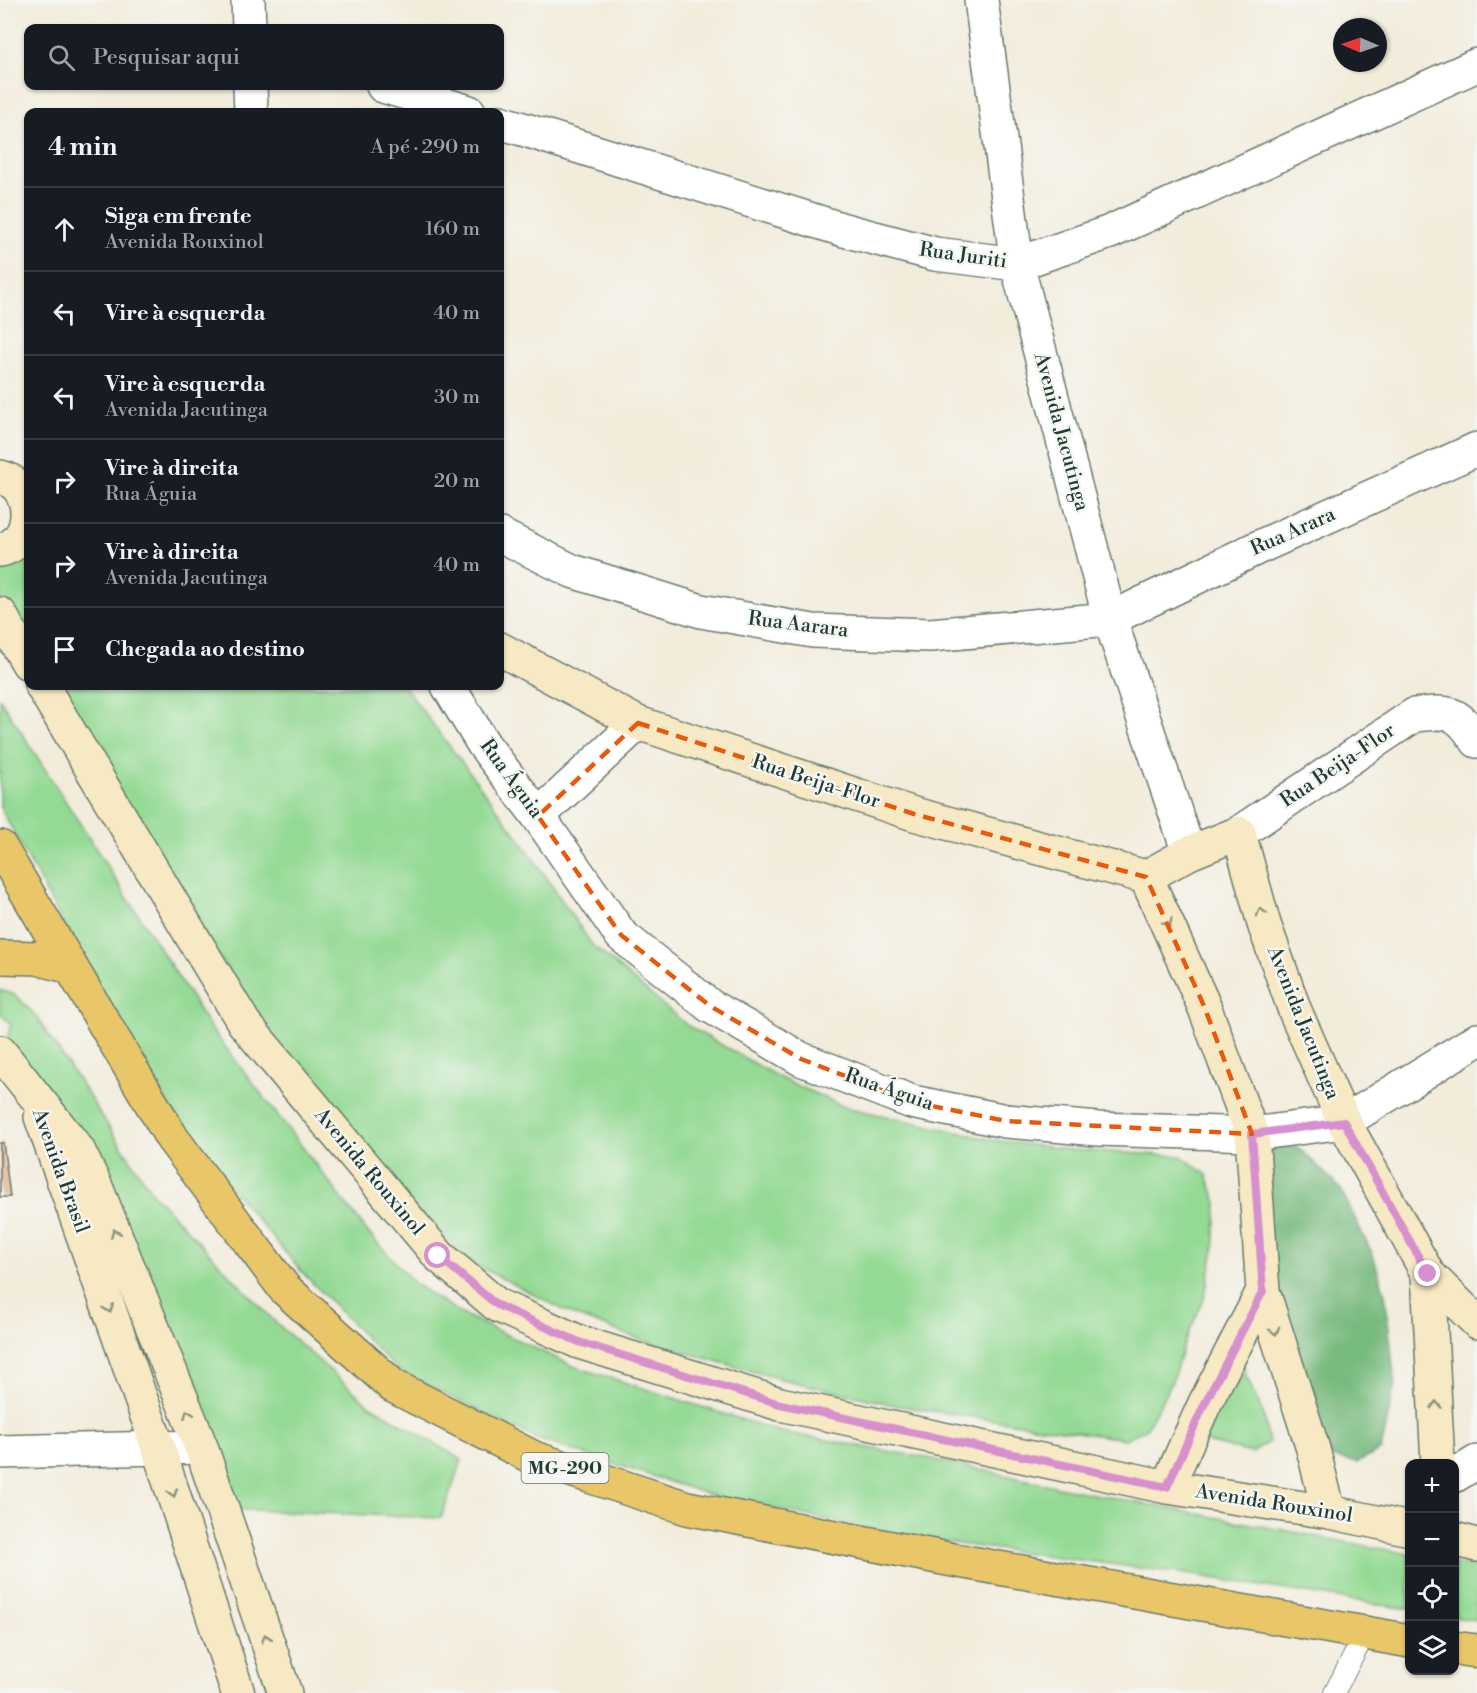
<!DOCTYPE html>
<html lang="pt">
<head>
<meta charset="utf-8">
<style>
  :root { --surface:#171b24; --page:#242831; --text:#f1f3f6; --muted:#9ea1a6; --line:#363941 }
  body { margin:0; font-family:"Libre Bodoni",serif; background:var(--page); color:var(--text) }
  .controls { position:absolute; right:18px; bottom:18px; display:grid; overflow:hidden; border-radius:12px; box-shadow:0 2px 4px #0004 }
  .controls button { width:54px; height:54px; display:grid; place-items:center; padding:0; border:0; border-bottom:2px solid var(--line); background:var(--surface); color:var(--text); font:30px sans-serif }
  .compass { position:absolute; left:1333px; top:18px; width:54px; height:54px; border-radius:50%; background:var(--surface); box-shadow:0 2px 4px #0004; rotate:272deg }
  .stop { position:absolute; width:18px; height:18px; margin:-14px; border:4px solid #d690ce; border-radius:50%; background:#fff }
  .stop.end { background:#d690ce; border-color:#fff; box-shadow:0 2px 6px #0008 }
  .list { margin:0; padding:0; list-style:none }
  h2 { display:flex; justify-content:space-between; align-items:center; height:78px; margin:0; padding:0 24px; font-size:26px }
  h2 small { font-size:20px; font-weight:400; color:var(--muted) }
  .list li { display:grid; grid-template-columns:39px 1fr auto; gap:18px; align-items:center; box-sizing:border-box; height:84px; padding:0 24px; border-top:2px solid var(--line) }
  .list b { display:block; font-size:22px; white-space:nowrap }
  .list p { margin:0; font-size:20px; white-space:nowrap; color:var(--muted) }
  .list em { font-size:20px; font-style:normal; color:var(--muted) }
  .icon { flex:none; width:33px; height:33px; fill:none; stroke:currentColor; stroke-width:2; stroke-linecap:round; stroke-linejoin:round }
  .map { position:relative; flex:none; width:1477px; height:1693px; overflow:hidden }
  .search { position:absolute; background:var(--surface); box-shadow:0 2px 4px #0004; left:24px; top:24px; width:480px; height:66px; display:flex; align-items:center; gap:15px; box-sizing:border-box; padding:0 21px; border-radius:12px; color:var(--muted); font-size:22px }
  .panel { position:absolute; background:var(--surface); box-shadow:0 2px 4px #0004; left:24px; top:108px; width:480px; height:582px; border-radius:12px }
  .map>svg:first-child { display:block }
  .green { fill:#94da94; stroke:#5a8c64; stroke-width:1.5 }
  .forest { fill:#77ba7e; stroke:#4b7c59; stroke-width:1.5 }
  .building { fill:#dc9b70 }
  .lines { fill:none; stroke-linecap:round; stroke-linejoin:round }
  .lane-casing { stroke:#697a6e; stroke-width:22 }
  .street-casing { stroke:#697a6e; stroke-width:36 }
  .secondary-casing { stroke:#697a6e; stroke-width:36 }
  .primary-casing { stroke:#697a6e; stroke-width:36 }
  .highway-casing { stroke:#697a6e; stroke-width:36 }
  .lane { stroke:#fff; stroke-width:20 }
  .street { stroke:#fff; stroke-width:33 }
  .secondary { stroke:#f6e9c3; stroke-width:33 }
  .primary { stroke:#e9c769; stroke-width:33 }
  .highway { stroke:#e9c769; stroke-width:33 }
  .oneway { stroke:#8a937c }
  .route { stroke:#d690ce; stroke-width:8 }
  .marked { fill:none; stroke:#e8590c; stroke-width:4.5; stroke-dasharray:12 8; stroke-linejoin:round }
  .labels { text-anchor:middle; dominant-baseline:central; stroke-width:5; stroke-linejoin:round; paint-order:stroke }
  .shield { fill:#f6f6f2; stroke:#60746d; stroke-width:1.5 }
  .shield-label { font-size:18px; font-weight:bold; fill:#1f3d34 }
  .street-label { font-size:20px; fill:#1f3d34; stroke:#f6f6f2 }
</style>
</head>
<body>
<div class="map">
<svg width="1477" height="1693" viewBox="0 0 1477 1693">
  <rect width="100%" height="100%" fill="#f6f6f2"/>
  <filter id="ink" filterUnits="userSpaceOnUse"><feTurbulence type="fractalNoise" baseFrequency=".0167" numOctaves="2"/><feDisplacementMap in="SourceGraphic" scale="12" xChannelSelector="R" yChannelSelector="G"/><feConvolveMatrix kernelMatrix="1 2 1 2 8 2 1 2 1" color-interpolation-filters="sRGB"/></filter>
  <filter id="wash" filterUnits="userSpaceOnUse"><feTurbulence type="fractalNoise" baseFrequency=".008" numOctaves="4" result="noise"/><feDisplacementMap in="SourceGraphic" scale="24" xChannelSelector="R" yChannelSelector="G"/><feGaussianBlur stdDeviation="1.35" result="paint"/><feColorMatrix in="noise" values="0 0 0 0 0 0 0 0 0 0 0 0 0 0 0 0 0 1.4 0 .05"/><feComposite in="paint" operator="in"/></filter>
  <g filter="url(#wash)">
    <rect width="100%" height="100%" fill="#f2ecdb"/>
    <path class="green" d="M28,506V657L0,610V556Z
      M46,686H404L522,842L592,945L688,1026L780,1078L845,1107L993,1140L1072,1150L1181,1156L1207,1175L1217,1203L1214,1250L1204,1299L1185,1341L1172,1382L1146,1429L1125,1439L1055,1429L899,1406L773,1377L645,1341L574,1315L468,1261L369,1165L269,1034Z
      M0,699L212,1030L370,1235L416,1285L460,1313L573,1366L781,1432L937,1460L1067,1489L1409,1554V1609L1186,1574L914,1538L714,1496L537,1439L397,1370L302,1272L200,1152L122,1032L0,807Z
      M0,990L15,995L36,1016L153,1194L274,1321L368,1404L462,1460L441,1518L222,1509L157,1358L5,1049L11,1023L0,1015Z
      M1241,1351L1245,1373L1263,1413L1269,1442L1252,1453L1192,1439Z
      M1455,1563L1477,1567V1621L1455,1617Z"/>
    <path class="forest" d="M1276,1144L1299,1148L1340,1188L1373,1255L1385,1294L1395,1383L1381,1450L1357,1463L1332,1457L1285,1388L1260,1163Z"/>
    <g id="blocks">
      <path class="building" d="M0,1143H3L10,1197H0Z"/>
    </g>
  </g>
  <g filter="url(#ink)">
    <use href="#blocks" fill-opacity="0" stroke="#697a6e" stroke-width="1.5"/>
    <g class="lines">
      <defs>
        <path id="lane" d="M1334,1693L1365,1634"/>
        <path id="street" d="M248,0L249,28
          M981,0L1017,264L1110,619L1189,853
          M250,86L251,112
          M383,86L469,112
          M500,122L844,230L935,254L1017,264L1110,232L1477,65
          M500,535L572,571L701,611L813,631L930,635L1110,619L1257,548L1477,449
          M448,686L484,745L538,816L621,935L710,1006L801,1059L912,1102L1006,1121L1098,1129L1252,1134L1344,1122L1477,1040
          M538,816L638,723
          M1239,833L1414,715C1450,711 1456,710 1477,741
          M0,1452L201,1447
          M1454,1476L1477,1462"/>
        <path id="secondary" d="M0,477C36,484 36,543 0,550
          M0,614L28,663
          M500,649L638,723L914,814L1146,877
          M42,686L244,1023L439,1256L497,1305L579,1342L780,1404L1167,1487L1329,1512L1410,1529
          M0,1052L78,1150L96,1187L201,1447L285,1693
          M41,1117L159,1450L238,1693
          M1428,1274L1477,1322
          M1167,1487L1205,1403L1263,1291
          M1329,1512L1313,1449L1263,1291L1252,1134L1204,1006L1146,877L1189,853L1239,833L1264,924L1295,1011L1344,1122L1428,1274L1438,1464
          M1454,1539L1477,1545"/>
        <path id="primary" d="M0,957L38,958L70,967"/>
        <path id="highway" d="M0,847L172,1138L285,1289L393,1386L534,1458L687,1508L948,1559L1410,1641
          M1454,1648L1477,1651"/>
      </defs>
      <use href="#lane" class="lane-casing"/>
      <use href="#street" class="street-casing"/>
      <use href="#secondary" class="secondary-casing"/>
      <use href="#primary" class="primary-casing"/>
      <use href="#highway" class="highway-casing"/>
      <use href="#lane" class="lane"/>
      <use href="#street" class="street"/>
      <use href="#secondary" class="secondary"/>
      <use href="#primary" class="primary"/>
      <use href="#highway" class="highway"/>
    </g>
    <defs><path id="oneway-chevron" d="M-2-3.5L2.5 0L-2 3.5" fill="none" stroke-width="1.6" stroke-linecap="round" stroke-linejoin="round" transform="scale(1.5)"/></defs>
    <g class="oneway">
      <use href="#oneway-chevron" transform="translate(1261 912) rotate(-105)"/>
      <use href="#oneway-chevron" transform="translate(1168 923) rotate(65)"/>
      <use href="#oneway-chevron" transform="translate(115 1233) rotate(-112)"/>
      <use href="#oneway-chevron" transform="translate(109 1309) rotate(70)"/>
      <use href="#oneway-chevron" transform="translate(1275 1331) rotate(74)"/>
      <use href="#oneway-chevron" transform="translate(1436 1405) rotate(-93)"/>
      <use href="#oneway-chevron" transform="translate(188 1414) rotate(-112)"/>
      <use href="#oneway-chevron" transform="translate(173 1493) rotate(72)"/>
      <use href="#oneway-chevron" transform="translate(266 1638) rotate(-109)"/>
    </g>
  </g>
  <g class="lines" filter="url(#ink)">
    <path class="route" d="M438,1256L497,1305L579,1342L780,1404L1167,1487L1205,1403L1263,1291L1252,1134L1344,1122L1428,1274"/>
  </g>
  <path class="marked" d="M638,723L914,814L1146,877L1204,1006L1252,1134L1006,1121L912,1102L801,1059L710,1006L621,935L538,816Z"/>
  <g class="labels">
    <rect class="shield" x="521.5" y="1453" width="87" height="30" rx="4.5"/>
    <g class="shield-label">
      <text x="565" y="1468">MG-290</text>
    </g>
    <g class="street-label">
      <text transform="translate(963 256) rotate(8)">Rua Juriti</text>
      <text transform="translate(1061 432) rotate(75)">Avenida Jacutinga</text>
      <text transform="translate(1293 532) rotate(-24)">Rua Arara</text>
      <text transform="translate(798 625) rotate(7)">Rua Aarara</text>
      <text transform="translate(1338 766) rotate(-34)">Rua Beija-Flor</text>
      <text transform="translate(511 779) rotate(54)">Rua Águia</text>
      <text transform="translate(816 782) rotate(18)">Rua Beija-Flor</text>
      <text transform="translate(1303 1023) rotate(68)">Avenida Jacutinga</text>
      <text transform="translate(889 1090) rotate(19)">Rua Águia</text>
      <text transform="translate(60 1171) rotate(70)">Avenida Brasil</text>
      <text transform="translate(369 1172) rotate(50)">Avenida Rouxinol</text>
      <text transform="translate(1274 1504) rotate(9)">Avenida Rouxinol</text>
    </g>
  </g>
</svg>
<div class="controls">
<button>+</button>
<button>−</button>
<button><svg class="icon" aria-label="locate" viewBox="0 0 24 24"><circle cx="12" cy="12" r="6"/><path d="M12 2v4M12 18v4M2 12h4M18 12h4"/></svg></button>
<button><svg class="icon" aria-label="layers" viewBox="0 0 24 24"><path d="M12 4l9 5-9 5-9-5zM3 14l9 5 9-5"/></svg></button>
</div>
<svg class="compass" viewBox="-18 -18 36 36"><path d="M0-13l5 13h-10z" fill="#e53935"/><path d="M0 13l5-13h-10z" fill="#9ea1a6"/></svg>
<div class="stop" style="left:438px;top:1256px"></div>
<div class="stop end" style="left:1428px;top:1274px"></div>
<div class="search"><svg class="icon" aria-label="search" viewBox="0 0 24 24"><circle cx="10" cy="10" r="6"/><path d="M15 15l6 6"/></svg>Pesquisar aqui</div>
<section class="panel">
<h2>4 min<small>A pé · 290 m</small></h2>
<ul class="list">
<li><svg class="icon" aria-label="ahead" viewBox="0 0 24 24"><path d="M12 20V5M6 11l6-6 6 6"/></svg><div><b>Siga em frente</b><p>Avenida Rouxinol</p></div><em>160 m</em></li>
<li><svg class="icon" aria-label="left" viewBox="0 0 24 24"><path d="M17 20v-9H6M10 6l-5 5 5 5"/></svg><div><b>Vire à esquerda</b></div><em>40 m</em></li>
<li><svg class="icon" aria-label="left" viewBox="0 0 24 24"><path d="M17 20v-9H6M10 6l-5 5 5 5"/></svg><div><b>Vire à esquerda</b><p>Avenida Jacutinga</p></div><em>30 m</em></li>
<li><svg class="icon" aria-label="right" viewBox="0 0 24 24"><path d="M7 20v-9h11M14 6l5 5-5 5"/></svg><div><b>Vire à direita</b><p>Rua Águia</p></div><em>20 m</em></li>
<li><svg class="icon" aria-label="right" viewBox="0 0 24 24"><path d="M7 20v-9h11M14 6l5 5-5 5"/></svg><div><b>Vire à direita</b><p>Avenida Jacutinga</p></div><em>40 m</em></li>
<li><svg class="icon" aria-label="arrive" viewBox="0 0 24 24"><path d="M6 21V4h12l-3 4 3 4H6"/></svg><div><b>Chegada ao destino</b></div></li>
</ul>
</section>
</div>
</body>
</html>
